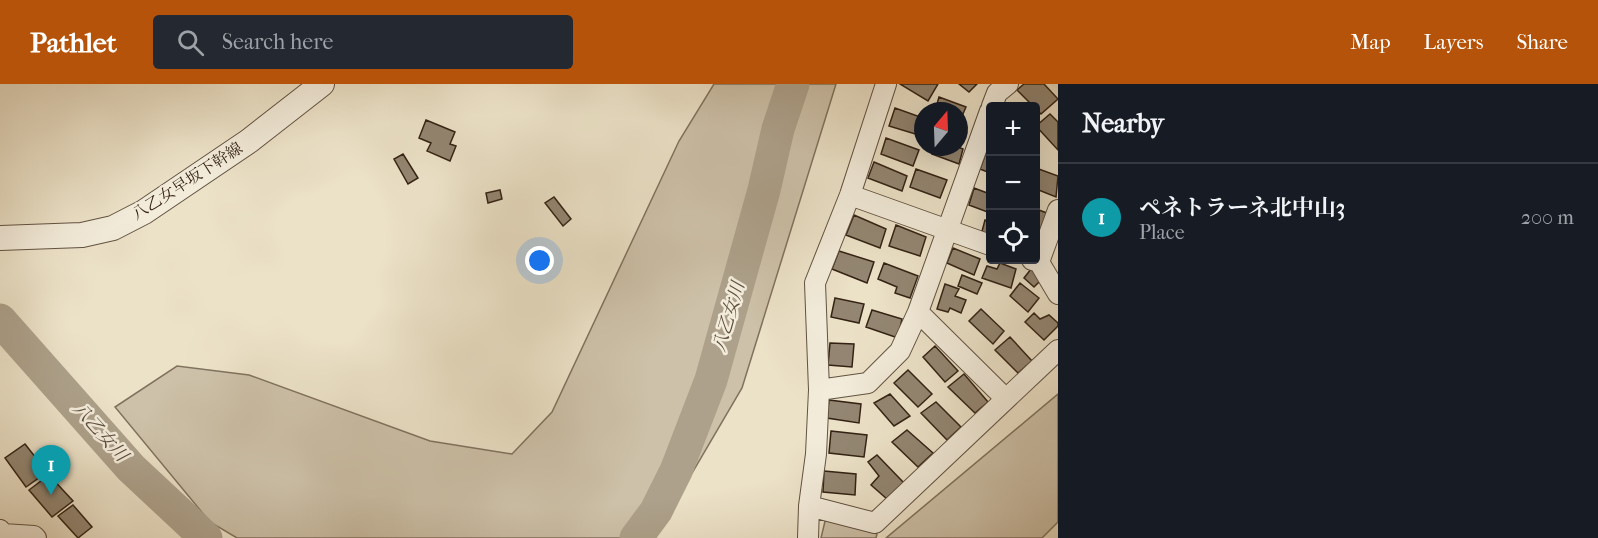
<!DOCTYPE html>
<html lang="en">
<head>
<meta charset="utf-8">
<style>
  :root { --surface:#171b24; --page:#242831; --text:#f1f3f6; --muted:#9ea1a6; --line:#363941; --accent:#b45309 }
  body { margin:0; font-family:"IM FELL French Canon","Noto Serif JP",serif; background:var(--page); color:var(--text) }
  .controls { position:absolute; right:18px; top:18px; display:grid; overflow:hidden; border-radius:6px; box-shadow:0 6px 24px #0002 }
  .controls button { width:54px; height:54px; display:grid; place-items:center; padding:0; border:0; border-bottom:2px solid var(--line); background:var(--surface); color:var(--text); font:30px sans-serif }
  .compass { position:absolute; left:914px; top:18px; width:54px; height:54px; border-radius:50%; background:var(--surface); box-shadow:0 6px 24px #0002; rotate:19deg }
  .you { position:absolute; left:540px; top:177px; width:21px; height:21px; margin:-15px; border:4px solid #fff; border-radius:50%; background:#1a73e8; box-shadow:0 0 0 9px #1a73e833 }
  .badge { display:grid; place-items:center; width:39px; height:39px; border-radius:50%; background:var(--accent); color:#fff; font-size:20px; font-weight:700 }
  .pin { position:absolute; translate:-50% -50px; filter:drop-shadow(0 2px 3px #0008) }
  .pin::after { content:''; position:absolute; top:32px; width:21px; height:18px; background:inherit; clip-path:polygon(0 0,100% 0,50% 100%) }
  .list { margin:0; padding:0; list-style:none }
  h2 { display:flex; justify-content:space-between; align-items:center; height:78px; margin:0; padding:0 24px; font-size:26px }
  h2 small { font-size:20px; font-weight:400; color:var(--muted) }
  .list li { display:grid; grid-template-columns:39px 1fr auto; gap:18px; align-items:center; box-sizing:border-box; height:108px; padding:0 24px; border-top:2px solid var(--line) }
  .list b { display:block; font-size:22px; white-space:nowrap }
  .list p { margin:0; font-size:20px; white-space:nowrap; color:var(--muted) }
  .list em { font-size:20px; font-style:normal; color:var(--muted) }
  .icon { flex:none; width:33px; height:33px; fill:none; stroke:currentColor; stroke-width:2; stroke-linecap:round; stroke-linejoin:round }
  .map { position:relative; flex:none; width:1058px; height:454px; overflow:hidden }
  header { display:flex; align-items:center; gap:36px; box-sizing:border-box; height:84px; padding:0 30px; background:var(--accent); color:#fff }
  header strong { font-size:28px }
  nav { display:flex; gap:33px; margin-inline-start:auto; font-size:21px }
  .search { width:420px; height:54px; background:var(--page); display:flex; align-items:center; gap:15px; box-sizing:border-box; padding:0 21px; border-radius:6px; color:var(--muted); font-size:22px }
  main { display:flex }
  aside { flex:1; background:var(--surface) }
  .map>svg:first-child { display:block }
  .green { fill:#cdc1a9; stroke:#80725e; stroke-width:1.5 }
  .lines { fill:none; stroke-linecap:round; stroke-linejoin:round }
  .river { stroke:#ada18b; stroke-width:33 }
  .building { fill:#938672; stroke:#332214; stroke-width:1.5 }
  .minor-casing { stroke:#615241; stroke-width:22 }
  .tertiary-casing { stroke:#615241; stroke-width:26 }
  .minor { stroke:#f3ecdb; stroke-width:20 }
  .tertiary { stroke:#f3ecdb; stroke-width:24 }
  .labels { text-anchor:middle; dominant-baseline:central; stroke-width:5; stroke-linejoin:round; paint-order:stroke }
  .street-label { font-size:16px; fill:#332214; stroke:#f3ecdb }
  .water-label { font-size:18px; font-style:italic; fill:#5e4e3e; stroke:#f3ecdb }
</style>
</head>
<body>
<header>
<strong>Pathlet</strong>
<div class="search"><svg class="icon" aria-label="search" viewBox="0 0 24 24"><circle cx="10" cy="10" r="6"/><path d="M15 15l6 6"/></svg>Search here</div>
<nav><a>Map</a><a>Layers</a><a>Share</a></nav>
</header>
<main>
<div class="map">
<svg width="1058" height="454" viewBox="0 0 1058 454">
  <rect width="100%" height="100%" fill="#ece2c8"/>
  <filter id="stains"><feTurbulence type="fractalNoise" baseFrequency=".00333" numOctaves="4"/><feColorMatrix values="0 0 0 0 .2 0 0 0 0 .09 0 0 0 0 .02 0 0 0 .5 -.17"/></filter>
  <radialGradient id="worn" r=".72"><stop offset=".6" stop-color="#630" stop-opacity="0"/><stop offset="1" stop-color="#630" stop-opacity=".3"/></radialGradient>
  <path class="green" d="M714,0H836L742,304L654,454H237L210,438L115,323L177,282L249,291L430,357L512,370L552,328L679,57Z
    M1058,310V438L1042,454H886Z
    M826,433L877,450L876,454H821Z"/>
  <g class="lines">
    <path class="river" d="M0,236L131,384L206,454
      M636,454L656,427L676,387L711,296L764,106L778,45L793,0"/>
  </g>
  <path class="building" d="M900,0H938L928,17Z
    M959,0H977L969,8Z
    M1024,0H1044L1058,15L1041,30L1017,6Z
    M939,13L966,23L959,39V27H935Z
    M895,24L923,34L922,52L889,42Z
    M1050,30L1058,38V66L1036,42Z
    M426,36L455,48L450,60L456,62L450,77L427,67L431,59L419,54Z
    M886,54L919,66L913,82L881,70Z
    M935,63H958L963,65L959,80L932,70Z
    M987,66L990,68V89L980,85Z
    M403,70L418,94L408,100L394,75Z
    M874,78L907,92L902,107L868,94Z
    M1036,84L1058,92L1056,113L1036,105Z
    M916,85L947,96L940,114L910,103Z
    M974,104L990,110V129L969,121Z
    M500,106L502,115L488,119L486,109Z
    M554,113L571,135L563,142L545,119Z
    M1036,125L1047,129L1038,153L1036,152Z
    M854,131L886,145L880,164L846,151Z
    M985,136L990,138V154L981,151Z
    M896,141L926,153L920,172L889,162Z
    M953,164L980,175L974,191L947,179Z
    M839,167L874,178L867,199L832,185Z
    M884,179L918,192L910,214L895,209L897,203L878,195Z
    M1000,179L1016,185L1011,204L982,194L987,182L997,185Z
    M1031,185L1042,195L1034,203L1024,194Z
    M962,191L982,199L977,210L958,202Z
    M1020,199L1039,214L1028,228L1010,212Z
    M945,200L959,205L955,212L966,216L961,229L950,224L948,228L937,225Z
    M835,214L864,220L859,239L831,233Z
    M981,225L1004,247L993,260L969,237Z
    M872,226L902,235L898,254L866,243Z
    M1034,229L1040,235L1049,231L1058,239V242L1044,256L1025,238Z
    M1010,253L1032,277L1018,289L995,266Z
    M830,259L854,260L852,283L828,281Z
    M935,262L958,287L945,298L923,273Z
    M908,286L932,310L918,323L894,299Z
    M964,290L988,318L975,329L948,303Z
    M890,310L910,332L894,342L874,319Z
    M829,316L861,320L859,339L827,334Z
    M936,318L961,343L947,356L921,329Z
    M907,346L933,369L918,383L892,358Z
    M831,347L867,351L864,373L829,369Z
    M25,360L47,388L26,403L5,374Z
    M877,371L904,399L887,415L871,401L879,392L868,378Z
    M824,387L856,390L855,411L823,408Z
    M49,391L73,417L52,433L29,406Z
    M73,421L92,443L78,454L58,432Z"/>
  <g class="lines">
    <defs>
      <path id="minor" d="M992,22L997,9L1008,0
        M850,111L990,161
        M1032,176L1039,178L1058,210
        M1039,178L1058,126
        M918,228L1006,315
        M819,306L868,299L900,267L918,228L990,27
        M809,422L875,439L1058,266
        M0,446L3,450L34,452L36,454
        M808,454L809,422L816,370L819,306L815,199L850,111L886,0"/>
      <path id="tertiary" d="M0,154L82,151L113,144L144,128L249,57L322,0"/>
    </defs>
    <use href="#minor" class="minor-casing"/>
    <use href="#tertiary" class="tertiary-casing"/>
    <use href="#minor" class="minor"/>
    <use href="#tertiary" class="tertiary"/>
  </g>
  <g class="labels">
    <g class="street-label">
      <text transform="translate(187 97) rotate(-33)">八乙女早坂下幹線</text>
    </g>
    <g class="water-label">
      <text transform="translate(729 233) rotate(-74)">八乙女川</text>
      <text transform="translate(100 348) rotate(48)">八乙女川</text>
    </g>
  </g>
  <rect width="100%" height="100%" filter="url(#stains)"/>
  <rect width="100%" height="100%" fill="url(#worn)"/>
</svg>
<div class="controls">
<button>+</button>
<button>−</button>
<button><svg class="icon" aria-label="locate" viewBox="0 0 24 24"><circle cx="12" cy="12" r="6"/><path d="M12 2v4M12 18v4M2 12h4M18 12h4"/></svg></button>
</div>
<svg class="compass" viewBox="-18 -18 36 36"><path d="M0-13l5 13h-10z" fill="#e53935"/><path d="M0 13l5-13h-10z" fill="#9ea1a6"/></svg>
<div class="you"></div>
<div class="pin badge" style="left:51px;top:411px;background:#0f9aa8">1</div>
</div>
<aside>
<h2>Nearby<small></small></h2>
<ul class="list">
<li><span class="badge" style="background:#0f9aa8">1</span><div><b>ペネトラーネ北中山3</b><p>Place</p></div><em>200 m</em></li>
</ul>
</aside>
</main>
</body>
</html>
